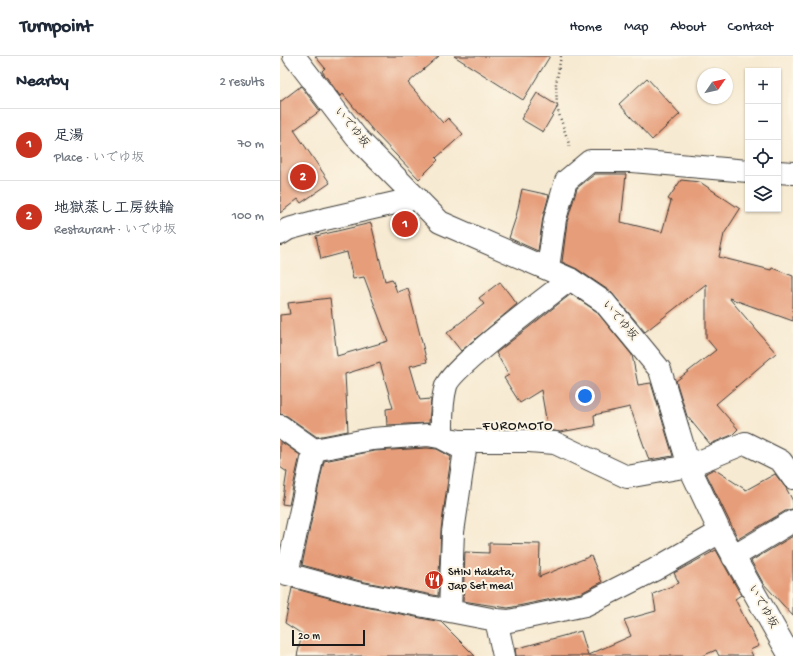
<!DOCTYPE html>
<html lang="en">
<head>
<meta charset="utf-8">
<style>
  :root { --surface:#fff; --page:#f2f2f3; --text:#1f2937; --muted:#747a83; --line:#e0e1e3; --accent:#c8321e }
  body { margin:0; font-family:"Gochi Hand","Klee One",sans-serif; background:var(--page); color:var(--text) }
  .controls { position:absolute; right:12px; top:12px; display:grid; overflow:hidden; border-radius:0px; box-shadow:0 1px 3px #0004 }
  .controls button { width:36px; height:36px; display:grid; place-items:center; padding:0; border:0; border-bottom:1px solid var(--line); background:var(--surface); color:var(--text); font:20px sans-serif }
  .compass { position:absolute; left:417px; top:12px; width:36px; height:36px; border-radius:50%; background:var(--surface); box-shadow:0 1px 3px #0004; rotate:56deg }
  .scale { position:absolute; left:12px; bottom:10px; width:73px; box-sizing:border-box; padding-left:4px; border:2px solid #1c1c1c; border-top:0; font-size:11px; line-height:14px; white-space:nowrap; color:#1c1c1c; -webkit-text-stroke:3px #fcf5e5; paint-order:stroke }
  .you { position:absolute; left:305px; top:340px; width:14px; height:14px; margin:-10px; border:3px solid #fff; border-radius:50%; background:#1a73e8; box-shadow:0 0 0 6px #1a73e833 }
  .badge { display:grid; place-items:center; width:26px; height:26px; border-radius:50%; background:var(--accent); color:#fff; font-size:13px; font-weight:700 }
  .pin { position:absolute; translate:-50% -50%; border:2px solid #fff; box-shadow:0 1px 4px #0006 }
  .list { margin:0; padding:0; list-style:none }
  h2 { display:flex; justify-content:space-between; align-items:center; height:52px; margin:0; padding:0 16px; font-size:17px }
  h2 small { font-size:13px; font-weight:400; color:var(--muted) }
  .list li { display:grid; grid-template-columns:26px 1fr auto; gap:12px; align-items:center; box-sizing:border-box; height:72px; padding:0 16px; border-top:1px solid var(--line) }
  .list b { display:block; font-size:15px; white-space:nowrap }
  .list p { margin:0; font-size:13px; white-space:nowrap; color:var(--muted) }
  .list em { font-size:13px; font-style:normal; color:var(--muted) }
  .icon { flex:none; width:22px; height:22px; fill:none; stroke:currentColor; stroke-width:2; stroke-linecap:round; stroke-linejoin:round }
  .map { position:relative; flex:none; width:513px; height:600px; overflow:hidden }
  header { display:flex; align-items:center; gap:24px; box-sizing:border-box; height:56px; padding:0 20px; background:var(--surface); border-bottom:1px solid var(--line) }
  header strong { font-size:19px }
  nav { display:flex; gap:22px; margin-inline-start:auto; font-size:14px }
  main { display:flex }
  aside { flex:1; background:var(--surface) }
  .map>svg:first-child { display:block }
  .building { fill:#e69e7a }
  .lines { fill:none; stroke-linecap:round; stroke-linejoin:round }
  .minor-casing { stroke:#3d3b37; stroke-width:24 }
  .path { stroke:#3d3b37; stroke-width:2.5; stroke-dasharray:1 3; stroke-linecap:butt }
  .minor { stroke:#fff; stroke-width:22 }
  .labels { text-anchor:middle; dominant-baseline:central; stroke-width:4; stroke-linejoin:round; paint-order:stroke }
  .street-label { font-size:12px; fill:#1c1c1c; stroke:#fcf5e5 }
  .poi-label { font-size:12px; fill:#1c1c1c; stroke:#fcf5e5; text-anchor:start }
  .quarter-label { font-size:14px; letter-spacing:1px; fill:#1c1c1c; stroke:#fcf5e5 }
</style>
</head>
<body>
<header>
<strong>Turnpoint</strong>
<nav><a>Home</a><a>Map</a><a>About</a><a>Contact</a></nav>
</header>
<main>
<aside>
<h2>Nearby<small>2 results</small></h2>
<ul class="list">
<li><span class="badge">1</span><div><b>足湯</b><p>Place · いでゆ坂</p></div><em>70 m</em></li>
<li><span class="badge">2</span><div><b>地獄蒸し工房鉄輪</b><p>Restaurant · いでゆ坂</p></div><em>100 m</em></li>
</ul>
</aside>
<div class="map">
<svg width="513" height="600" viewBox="0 0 513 600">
  <rect width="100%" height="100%" fill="#fcf5e5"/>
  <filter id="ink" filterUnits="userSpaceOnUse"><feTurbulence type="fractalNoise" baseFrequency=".025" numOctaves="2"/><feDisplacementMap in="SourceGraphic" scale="8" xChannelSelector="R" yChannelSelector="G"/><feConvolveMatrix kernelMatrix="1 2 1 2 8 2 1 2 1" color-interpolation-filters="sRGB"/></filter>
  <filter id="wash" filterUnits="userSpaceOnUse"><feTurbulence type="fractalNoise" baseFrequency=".012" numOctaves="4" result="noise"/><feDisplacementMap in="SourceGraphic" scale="16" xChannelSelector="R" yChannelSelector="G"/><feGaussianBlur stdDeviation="0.9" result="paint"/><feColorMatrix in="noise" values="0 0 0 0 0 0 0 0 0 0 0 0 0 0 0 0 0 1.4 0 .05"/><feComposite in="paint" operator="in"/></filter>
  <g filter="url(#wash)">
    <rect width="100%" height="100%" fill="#f7ead2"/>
    <g id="blocks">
      <path class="building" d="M35,0H159L128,27L163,67L168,62L183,78L156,102L158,104L139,123L95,77L63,38L60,40L42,15L45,12Z
        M174,0H270L243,44Z
        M367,22L400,58L372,84L339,48Z
        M21,30L40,55L14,74L50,127L21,147L18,143L0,157V46Z
        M257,37L278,50L263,76L241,63Z
        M315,118H346L341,166L382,176L391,145L388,143L401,124L420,126L460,153L444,178L439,201L491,214L492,212L513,220V265L449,242L496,297L436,348L458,373L452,379L430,388L407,360L396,325L436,294L426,282V228L365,276L331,236L297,213L282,206L287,166L297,132Z
        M242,133L269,139L263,161L258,195L229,182L236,161Z
        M91,167L105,225L112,223L117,236L128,232L147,306L130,310L140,344L151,343L149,367L107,369L106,353L113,352L100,307L65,318L68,375L37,381L7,360L0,358V259L10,258L8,247L50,242L57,300L108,285L84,221L73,223L67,196L41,203L36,180Z
        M220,226L237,248L181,295L167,277L204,248L199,242Z
        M291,238L316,255L352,299L358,329L371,327L393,400L369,404L350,351L314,359L315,370L280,376L268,374L261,334L240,347L224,322L229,319L216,297Z
        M0,385L20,399L9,449L2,448L7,416L0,411Z
        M147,392L157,393L171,401L161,474L158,540L80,525L22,509L44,405L94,395Z
        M434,413L466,434L495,418L506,432L513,445V453L507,454L458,483L426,417Z
        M513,480V560L483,527L471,505Z
        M209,487L260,488L259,521L311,500L322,526L301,537L228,552L183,545L185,496L209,497Z
        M436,494L461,539L455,543L479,590L470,594L473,600H439L436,594L422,600H236L235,593L301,575L308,599L351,580L344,564L376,555L373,538L399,527L394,517Z
        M12,532L75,549L161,566L195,600H17L22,578L5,567Z"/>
    </g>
  </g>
  <g filter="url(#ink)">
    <use href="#blocks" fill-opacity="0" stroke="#3d3b37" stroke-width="1"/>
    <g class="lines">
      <defs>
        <path id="minor" d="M14,0L76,81L160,166L290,223L324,246L380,314L409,410L440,476L510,600
          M498,116L513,117
          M0,178L8,173L45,163L137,142
          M268,212L275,163L286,125L310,105H352L468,115
          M0,370L34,394L92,383L148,379L180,385H249L275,387L347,421L409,410L465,387L501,405L513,422
          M453,501L513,465
          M0,516L77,537L216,564L229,565L305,549L374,514L440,476
          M7,518L34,394
          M170,554L173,476L185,394L162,382C162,365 161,347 166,330C172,311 269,240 290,223
          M216,564L224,600"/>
      </defs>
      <use href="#minor" class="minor-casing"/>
      <path class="path" d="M281,0L276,28L277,52L290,91"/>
      <use href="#minor" class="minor"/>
    </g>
  </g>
  <defs>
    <symbol id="restaurant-disc" viewBox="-11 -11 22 22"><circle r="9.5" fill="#c8321e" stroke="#fcf5e5"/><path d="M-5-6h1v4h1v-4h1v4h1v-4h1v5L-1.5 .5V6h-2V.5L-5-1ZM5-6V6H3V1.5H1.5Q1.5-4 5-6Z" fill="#fff"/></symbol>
  </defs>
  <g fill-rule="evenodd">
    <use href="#restaurant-disc" x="143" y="513" width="22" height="22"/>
  </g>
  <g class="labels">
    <g class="street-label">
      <text transform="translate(71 72) rotate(50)">いでゆ坂</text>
      <text transform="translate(339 265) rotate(49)">いでゆ坂</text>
      <text transform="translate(482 551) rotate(60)">いでゆ坂</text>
    </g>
    <g class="poi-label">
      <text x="168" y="517">SHIN Hakata,<tspan x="168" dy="14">Jap Set meal</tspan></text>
    </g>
    <g class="quarter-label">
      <text x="238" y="370">FUROMOTO</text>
    </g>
  </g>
</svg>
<div class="controls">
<button>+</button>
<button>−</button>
<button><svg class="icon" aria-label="locate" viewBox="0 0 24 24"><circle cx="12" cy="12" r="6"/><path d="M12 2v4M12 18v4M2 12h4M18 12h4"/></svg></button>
<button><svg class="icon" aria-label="layers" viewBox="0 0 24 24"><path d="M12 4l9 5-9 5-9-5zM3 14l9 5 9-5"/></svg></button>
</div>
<svg class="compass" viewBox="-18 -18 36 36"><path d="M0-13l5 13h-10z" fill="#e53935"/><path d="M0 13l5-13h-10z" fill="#747a83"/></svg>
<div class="scale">20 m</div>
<div class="you"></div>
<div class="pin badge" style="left:125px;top:168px">1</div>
<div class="pin badge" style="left:23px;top:121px">2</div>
</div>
</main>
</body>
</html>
